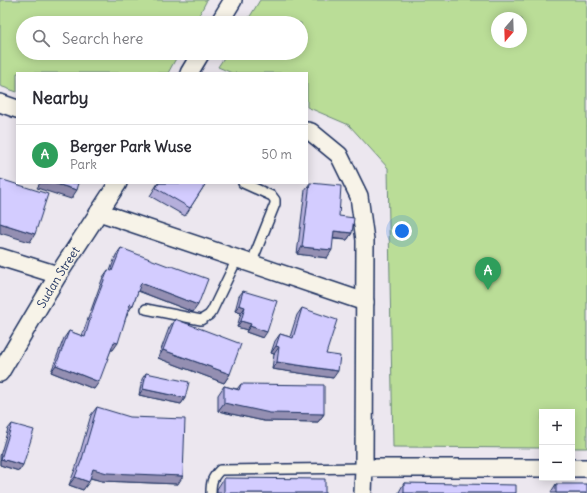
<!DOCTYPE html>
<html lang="en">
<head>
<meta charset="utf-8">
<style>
  :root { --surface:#fff; --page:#f7f7f7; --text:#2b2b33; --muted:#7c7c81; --line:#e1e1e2; --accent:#ea580c }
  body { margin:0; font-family:Delius,sans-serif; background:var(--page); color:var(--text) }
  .controls { position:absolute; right:12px; bottom:12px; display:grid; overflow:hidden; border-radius:0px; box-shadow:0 2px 10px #0003 }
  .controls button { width:36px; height:36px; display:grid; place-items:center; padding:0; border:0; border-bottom:1px solid var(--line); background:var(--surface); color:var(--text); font:20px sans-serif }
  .compass { position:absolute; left:491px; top:12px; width:36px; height:36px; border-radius:50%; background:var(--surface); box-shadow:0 2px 10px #0003; rotate:199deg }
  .you { position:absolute; left:402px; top:231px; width:14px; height:14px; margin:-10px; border:3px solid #fff; border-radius:50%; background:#1a73e8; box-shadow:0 0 0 6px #1a73e833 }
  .badge { display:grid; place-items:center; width:26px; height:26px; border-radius:50%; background:var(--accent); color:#fff; font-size:13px; font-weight:700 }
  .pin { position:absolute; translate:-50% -33px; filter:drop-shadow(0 1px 2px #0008) }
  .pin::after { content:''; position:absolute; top:21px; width:14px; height:12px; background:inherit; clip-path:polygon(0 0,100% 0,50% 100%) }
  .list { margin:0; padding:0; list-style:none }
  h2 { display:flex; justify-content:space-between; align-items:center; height:52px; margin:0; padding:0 16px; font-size:17px }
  h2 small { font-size:13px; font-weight:400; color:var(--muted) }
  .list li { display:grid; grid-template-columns:26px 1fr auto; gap:12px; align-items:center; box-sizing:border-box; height:60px; padding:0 16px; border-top:1px solid var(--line) }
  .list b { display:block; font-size:15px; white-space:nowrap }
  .list p { margin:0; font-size:13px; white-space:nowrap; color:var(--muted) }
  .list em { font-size:13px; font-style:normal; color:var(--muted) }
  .icon { flex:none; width:22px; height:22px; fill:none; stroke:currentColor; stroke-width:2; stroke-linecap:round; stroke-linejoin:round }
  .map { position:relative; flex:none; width:587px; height:493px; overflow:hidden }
  .search { position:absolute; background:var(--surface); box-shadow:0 2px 10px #0003; left:16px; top:16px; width:292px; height:44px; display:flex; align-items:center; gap:10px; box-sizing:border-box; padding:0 14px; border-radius:22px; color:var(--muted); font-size:15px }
  .panel { position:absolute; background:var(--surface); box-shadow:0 2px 10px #0003; left:16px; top:72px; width:292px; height:112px; border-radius:0px }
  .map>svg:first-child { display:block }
  .green { fill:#badd97; stroke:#6a867a; fill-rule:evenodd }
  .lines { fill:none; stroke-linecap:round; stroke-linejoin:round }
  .lane-casing { stroke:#1b2f5e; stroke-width:12 }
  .street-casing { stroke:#1b2f5e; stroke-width:20 }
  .lane { stroke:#f7f3e8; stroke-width:9 }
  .street { stroke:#f7f3e8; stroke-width:17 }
  .wall { fill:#b5afdb; stroke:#1b2f5e }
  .shaded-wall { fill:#948fb2; stroke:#1b2f5e }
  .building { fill:#d3ccff; stroke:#1b2f5e }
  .labels { text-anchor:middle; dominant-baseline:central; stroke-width:3.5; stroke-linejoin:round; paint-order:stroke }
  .street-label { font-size:12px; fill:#1b2f5e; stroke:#f7f3e8 }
</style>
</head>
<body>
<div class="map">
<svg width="587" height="493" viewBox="0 0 587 493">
  <rect width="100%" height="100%" fill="#ece7ef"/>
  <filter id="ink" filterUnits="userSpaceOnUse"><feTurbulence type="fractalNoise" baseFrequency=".025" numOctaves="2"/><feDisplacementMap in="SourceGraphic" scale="8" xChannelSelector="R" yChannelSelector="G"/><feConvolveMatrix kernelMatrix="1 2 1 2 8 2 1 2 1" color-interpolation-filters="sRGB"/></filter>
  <g filter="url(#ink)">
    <path class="green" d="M0,0H207L195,23H23V53H179L168,73H17V92L0,86Z
      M260,0H587V448H572V412H542V448L393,447L388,168L349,125L307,107V73H232L218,67L227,53H301V23H246ZM497,18H521V42H497Z"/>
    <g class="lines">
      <defs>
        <path id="lane" d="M243,183L272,196L275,200V204L251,264
          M146,309L201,320L209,315L212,311L237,259
          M211,493C211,482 212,478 220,470L364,468"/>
        <g id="street">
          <path d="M219,23L233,0"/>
          <path d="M189,73L201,53"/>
          <path d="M0,103L17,109"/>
          <path d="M307,131L311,132L339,155L359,196L365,240L364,468L363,493"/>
          <path d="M99,212L365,302"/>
          <path d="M0,257L58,275"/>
          <path id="s1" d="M0,373L58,275L118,183"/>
          <path d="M364,468H542"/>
          <path d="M572,468H587"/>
        </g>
      </defs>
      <use href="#lane" class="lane-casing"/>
      <use href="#street" class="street-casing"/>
      <use href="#lane" class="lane"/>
      <use href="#street" class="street"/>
    </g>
    <path class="wall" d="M158,183H206L185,216L150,196Z
      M310,183L352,233L347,240L333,239L327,258L297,254L305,190Z
      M121,248L193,312L138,291L133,305L128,312L113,350H111L94,389L51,372L64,338L69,331L82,336L90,313L103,277L108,270L110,271L116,255Z
      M243,291L263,338L246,332L247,330L237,327L241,313L235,311L239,296Z
      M302,308L326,354L333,378L272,369L274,354L271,353L275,341L280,334L290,337L297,315Z
      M175,319L230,374L224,383L158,358L169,328Z
      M146,373L185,398L181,404L139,395L142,379Z
      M241,384L324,414L318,422L264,421L218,411V395L224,386L237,389Z
      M97,407L178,484L102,481L90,478L83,490L69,485L76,467L91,415Z
      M12,424L19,471L0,465V456L8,429Z
      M224,478L325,493H217V489Z
      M404,483L516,493H399V492Z
      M556,484L587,493H551V492Z"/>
    <path class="shaded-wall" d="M40,183H53L77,190L71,199L37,188Z
      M0,223L35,234L30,242L0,233Z
      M334,231L352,233L347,240L329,238Z
      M302,247L332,250L327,258L297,254Z
      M141,283L198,305L193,312L136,290Z
      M130,304L133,305L128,312L125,311Z
      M239,305L245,307L241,313L235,311Z
      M241,321L251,324L247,330L237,327Z
      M250,326L267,332L263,338L246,332Z
      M114,342L118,343L113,350L109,349Z
      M276,346L279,347L274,354L271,353Z
      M163,350L230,374L224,383L158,358Z
      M277,362L338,371L333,378L272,369Z
      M56,365L99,382L94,389L51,372Z
      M143,389L185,398L181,404L139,395Z
      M224,403L324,414L318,422L264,421L218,411Z
      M1,459L23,465L19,471L0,465V460Z
      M93,469L183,476L178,484L102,481L87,477Z
      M75,477L89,482L83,490L69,485Z"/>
    <path class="building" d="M0,179L48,194L35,234L0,223Z
      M53,183H79L77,190Z
      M159,183H206L190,208L156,188Z
      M310,183L341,186L339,216L354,218L352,233L334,231L332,250L302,247Z
      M121,248L171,267L172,266L208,279L198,305L141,283L133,305L130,304L118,343L114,342L99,382L56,365L69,331L85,337L94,306L108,270L112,271Z
      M243,291L277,301L267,332L250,326L251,324L241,321L245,307L239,305Z
      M302,308L337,320L326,354L340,356L338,371L277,362L279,347L276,346L280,334L293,338Z
      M175,319L241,344L230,374L163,350Z
      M146,373L189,382L185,398L143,389Z
      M241,384L324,385V414L270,413L224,403V386L239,390Z
      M97,407L130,417L185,419L183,476L107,473L93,469L89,482L75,477L82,459Z
      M12,424L34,430L23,465L1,459Z
      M224,478L325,479V493H224Z
      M404,483L516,485V493H404Z
      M556,484H587V493H556Z"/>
  </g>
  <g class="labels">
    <g class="street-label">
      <text stroke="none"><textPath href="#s1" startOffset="112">Sudan Street</textPath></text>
    </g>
  </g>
</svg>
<div class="controls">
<button>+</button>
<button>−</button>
</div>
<svg class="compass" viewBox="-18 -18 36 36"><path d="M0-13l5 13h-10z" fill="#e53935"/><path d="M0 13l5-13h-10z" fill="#7c7c81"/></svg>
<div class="you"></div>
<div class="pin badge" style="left:488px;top:290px;background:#2e9e5b">A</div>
<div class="search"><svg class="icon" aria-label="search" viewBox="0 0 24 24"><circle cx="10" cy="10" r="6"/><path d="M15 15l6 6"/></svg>Search here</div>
<section class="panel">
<h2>Nearby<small></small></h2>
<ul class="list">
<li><span class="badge" style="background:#2e9e5b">A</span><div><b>Berger Park Wuse</b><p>Park</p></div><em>50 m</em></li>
</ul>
</section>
</div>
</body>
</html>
